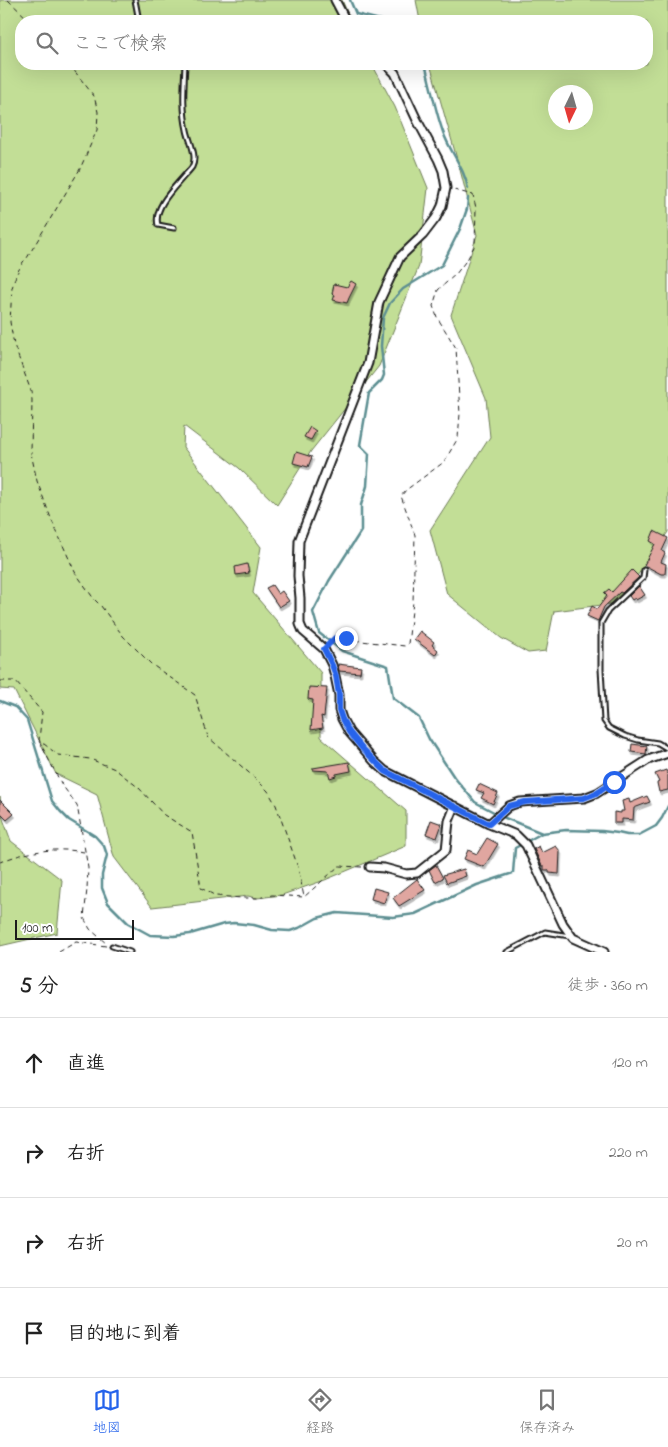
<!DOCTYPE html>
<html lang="ja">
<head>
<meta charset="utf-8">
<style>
  :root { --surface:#fff; --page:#f2f2f2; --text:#222; --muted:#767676; --line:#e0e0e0; --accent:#2563eb }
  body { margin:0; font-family:"Indie Flower","Klee One",sans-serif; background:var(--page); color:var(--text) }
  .compass { position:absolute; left:548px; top:85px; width:45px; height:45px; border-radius:50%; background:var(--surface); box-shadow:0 5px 20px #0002; rotate:185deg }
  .scale { position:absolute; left:15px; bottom:12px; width:119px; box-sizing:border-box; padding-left:5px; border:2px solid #1c1c1c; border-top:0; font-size:14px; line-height:18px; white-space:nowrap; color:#1c1c1c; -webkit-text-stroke:4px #fff; paint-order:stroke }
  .stop { position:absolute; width:15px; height:15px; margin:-11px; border:4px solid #2563eb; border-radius:50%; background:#fff }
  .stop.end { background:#2563eb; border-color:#fff; box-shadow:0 1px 5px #0008 }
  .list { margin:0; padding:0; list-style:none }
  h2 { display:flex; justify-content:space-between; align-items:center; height:65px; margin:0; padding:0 20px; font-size:21px }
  h2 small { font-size:16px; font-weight:400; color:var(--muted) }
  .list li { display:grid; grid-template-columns:32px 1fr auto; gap:15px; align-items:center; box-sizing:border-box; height:90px; padding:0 20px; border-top:1px solid var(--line) }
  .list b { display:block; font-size:19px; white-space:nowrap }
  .list em { font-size:16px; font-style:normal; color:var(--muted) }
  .icon { flex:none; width:28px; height:28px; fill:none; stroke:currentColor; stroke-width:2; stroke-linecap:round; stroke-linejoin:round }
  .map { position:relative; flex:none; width:668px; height:952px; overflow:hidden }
  .search { position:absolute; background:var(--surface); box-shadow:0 5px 20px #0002; left:15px; right:15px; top:15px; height:55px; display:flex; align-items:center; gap:12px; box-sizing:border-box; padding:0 18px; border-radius:20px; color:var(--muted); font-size:19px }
  .sheet { height:425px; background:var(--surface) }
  nav { display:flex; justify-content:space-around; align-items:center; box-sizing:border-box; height:70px; border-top:1px solid var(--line); background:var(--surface); font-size:14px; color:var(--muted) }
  nav a { display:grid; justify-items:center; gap:2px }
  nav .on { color:var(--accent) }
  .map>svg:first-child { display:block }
  .green { fill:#c2de96; stroke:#6f7d59; fill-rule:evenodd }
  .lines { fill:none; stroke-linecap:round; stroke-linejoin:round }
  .stream { stroke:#5d8f92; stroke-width:2.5 }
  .building { fill:#e0a6a0; stroke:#1c1c1c; filter:url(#shadow) }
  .service-casing { stroke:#1c1c1c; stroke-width:7 }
  .minor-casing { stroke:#1c1c1c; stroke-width:11 }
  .path { stroke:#1c1c1c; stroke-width:1; stroke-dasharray:5 4; stroke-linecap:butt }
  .service { stroke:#fff; stroke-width:3 }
  .minor { stroke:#fff; stroke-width:7 }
  .route { stroke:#2563eb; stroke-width:6 }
</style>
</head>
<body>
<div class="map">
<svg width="668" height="952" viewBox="0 0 668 952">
  <defs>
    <filter id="shadow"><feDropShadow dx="1.5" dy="3" stdDeviation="0" flood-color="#0004"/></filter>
  </defs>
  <rect width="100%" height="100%" fill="#fff"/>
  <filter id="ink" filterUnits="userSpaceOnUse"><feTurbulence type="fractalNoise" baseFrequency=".02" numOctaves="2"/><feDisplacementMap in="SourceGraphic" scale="10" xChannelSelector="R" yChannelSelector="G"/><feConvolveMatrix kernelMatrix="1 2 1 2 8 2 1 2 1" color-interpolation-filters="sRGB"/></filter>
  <g filter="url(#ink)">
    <path class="green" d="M0,0H342L351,21H21V64H372L395,107L428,188L419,266L379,366L311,451L277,505L239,468L184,426L183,447L261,547L253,593L321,673V737L406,811V846L325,880L282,895L257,898L248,896L152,907L114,857L97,794L56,774L14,690L0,689Z
      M416,0H668V532L618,603L554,611L546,651L528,653L501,638L447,594L430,530L490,437L486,398L451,315L477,235L459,166L430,64H647V21H420ZM556,92H586V122H556Z
      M0,797L2,816L11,841L62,880L57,933L0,946Z"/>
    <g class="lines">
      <path class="stream" d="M350,0L356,14L384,21
        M425,64C431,86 435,110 443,132C450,152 465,169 468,189
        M468,198L467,209L460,229L442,265L403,289L390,303L383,318L381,346L384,375L382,380L369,393L360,445L369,454L367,486L361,505V531L329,581L313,612L319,633L342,651L388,666L393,698L419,718L429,739L454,777L475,802L505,818L542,833
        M0,701L15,707L27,720L52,801L60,811L69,820L95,836L104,846L107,855L102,875V888L108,903L128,923L150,935L174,936L190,934L224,924L234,923L254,925L272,930L290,931L299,928L317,918L337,913L393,917L415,914L477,885L513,873L515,848L542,833L566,830L602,831L618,833L627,835H639L656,826L662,818L668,806"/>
    </g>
    <path class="building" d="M351,281L356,284L349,298L347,303L333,300L335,295L332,294L334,284L347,287Z
      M310,427L316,431L311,440L304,437Z
      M296,452L312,457L308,467L293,463Z
      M654,531L668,538L662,551L665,553L661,562L666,564L665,574H661L644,565L655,544L650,541Z
      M247,564L249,573L236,575L235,567Z
      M632,570L639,577L622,593L620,592L604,607L598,621L587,616L592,606L597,609L607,596L604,593L609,589L612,592Z
      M272,585L278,594L282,591L289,601L279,607L266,588Z
      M639,586L645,595L636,600L635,598L632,600L629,596Z
      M420,631L434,642L432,645L438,650L435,655L414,639Z
      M338,664L361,667L360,673L339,671Z
      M309,687L327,688L324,717L321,716L323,728L311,730L313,700L308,699Z
      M632,744L647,746L646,754L631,752Z
      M349,762L351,771L336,774V776L330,778L328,771L313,770V768Z
      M666,770L668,775V790L659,792L657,783L659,782L655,774Z
      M479,784L498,793L493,804L481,798L484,793L476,790Z
      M647,796L650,802L634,808L633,820L622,819V823H614V812L621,813V811H624L622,801L629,799L630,803Z
      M0,800L14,814L7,820L0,813Z
      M431,820L442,824L437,838L426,834Z
      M487,838L498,844L484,867L464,859L468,850L477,854Z
      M539,846L542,853L556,846L560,851L559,874L549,873V870H544V866H542L534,849Z
      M436,865L443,878L435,882L429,870Z
      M464,869L466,876L447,883L443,875Z
      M417,879L425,890L399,906L393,898Z
      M374,888L388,892L384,903L371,899Z"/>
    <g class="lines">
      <defs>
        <path id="service" d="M135,0L139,21
          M174,228L158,225C153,208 174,188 184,176C187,173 190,170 192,167C198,156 189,141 187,130C182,108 184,86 185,64
          M644,570L643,578L608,611L601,623V669L604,721L609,728L625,736L638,740L658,743L668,749
          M112,946L130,952
          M507,952L545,932L570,936"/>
        <path id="minor" d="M335,0L346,21
          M386,64L395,73L417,120L438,159L443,171L446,188L442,206L436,218L423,235L400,257L379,302L368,363L299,541L298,576L300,598V624L303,631L324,649L332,665L335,676L339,695V710L342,719L349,732L374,761L385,771L489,824L516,835L526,845L563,924L573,938L604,952
          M489,824L509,806L520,802L551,800L584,798L597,793L648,760L668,753
          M370,867L384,868L406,874L417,873L446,850L449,821L455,806"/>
      </defs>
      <use href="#service" class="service-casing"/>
      <use href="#minor" class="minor-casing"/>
      <path class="path" d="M8,0L30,21
        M69,64L94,96L98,112L97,130L80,169L27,258L23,262L16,275L12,288L10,322L14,345L31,391L32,400L31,453L37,481L52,521L75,572L94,599L101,606L123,636L151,664L195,695L208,737L256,779L268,791L276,805L298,867L304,897
        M330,643L335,638L405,646L408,644L413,602L415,535L401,496L406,490L444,462L458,438L460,414L456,348L437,317L433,306L438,290L456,274L468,258L475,245L476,208L473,195L454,190
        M0,681H15L42,712L39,740L58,755L90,759L115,769L139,788L164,815L192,832L201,888L216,896L242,898H258L272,895L304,897L339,866L362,867
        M39,741L62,785L77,805L88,868L87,889L84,918L90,929L107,944
        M0,862C26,851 57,847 84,852
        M59,952L76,942L106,946"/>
      <use href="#service" class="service"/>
      <use href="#minor" class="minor"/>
    </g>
  </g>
  <g class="lines" filter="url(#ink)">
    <path class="route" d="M346,638H335L324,649L332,665L336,676L339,695V710L342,719L349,732L362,748L385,771L489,824L509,806L525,802L584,798L597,793L614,782"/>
  </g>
</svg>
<svg class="compass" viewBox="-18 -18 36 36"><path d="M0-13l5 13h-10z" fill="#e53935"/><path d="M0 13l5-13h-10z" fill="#767676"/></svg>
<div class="scale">100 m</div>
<div class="stop" style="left:614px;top:782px"></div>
<div class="stop end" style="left:346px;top:638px"></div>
<div class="search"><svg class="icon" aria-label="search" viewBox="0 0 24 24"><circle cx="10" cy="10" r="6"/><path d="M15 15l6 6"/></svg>ここで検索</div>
</div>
<section class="sheet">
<h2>5 分<small>徒歩 · 360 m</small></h2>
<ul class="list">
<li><svg class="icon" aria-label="ahead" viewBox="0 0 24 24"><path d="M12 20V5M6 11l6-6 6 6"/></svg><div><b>直進</b></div><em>120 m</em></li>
<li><svg class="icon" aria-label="right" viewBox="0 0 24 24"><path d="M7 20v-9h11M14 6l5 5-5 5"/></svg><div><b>右折</b></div><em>220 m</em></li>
<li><svg class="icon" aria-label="right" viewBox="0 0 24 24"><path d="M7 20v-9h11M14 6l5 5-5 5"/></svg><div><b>右折</b></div><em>20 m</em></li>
<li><svg class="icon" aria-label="arrive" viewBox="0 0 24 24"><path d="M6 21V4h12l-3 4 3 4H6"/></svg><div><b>目的地に到着</b></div></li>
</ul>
</section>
<nav>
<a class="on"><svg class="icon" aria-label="map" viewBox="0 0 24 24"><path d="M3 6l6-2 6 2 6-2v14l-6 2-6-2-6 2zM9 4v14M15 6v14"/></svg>地図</a>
<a><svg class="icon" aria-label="directions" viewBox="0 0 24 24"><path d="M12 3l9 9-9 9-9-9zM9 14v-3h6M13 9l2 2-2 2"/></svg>経路</a>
<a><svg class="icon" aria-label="saved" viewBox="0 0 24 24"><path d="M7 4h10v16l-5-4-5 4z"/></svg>保存済み</a>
</nav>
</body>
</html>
